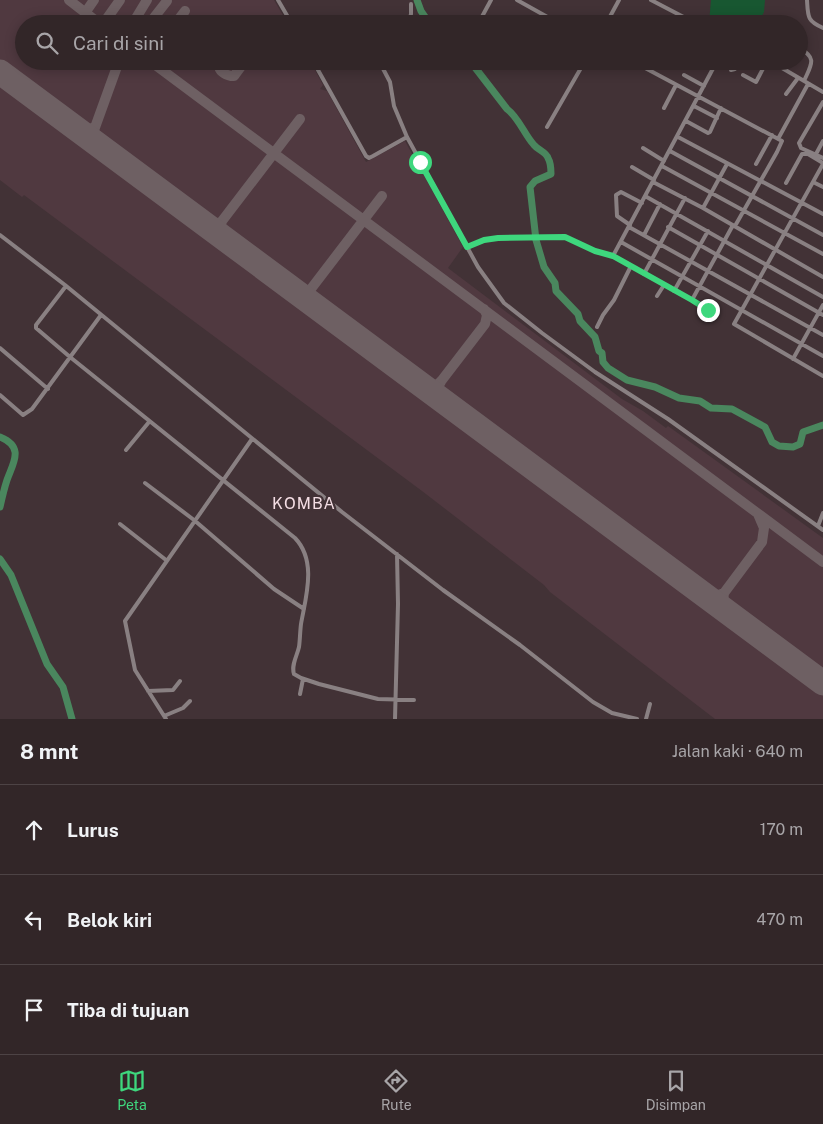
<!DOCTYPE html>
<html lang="id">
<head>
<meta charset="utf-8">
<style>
  :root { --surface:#322628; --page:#3a2e30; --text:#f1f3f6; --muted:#a8a5a8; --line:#4d4345; --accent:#3ed77d }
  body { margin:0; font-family:"Public Sans",sans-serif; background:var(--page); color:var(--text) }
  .stop { position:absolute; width:15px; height:15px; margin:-11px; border:4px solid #3ed77d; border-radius:50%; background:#fff }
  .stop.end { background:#3ed77d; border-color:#fff; box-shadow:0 1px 5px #0008 }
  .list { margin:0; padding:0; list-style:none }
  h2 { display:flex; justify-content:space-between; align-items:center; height:65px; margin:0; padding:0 20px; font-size:21px }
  h2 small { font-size:16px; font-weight:400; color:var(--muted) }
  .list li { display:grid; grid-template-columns:32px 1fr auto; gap:15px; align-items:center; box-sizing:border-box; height:90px; padding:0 20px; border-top:1px solid var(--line) }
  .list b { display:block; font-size:19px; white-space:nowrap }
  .list em { font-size:16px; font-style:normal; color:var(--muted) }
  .icon { flex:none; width:28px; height:28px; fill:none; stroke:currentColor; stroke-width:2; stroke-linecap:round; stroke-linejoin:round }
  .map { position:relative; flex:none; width:823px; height:719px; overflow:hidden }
  .search { position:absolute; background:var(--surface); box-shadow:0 2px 12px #0003; left:15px; right:15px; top:15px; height:55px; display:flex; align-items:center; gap:12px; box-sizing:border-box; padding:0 18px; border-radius:28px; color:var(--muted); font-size:19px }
  .sheet { height:335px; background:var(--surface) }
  nav { display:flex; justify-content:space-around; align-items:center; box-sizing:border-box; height:70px; border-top:1px solid var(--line); background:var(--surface); font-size:14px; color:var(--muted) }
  nav a { display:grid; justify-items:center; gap:2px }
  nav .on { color:var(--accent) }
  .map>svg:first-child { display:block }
  .built { fill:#503940 }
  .green { fill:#185731 }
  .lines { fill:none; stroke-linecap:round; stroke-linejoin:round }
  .river { stroke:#4a875e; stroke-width:7 }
  .taxiway { stroke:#6e6063; stroke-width:10 }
  .runway { stroke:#6e6063; stroke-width:25 }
  .minor { stroke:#898082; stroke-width:4 }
  .route { stroke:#3ed77d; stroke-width:6 }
  .labels { text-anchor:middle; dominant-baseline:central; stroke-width:4.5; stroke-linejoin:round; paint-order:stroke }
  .quarter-label { font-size:16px; letter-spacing:1px; fill:#f4dee4; stroke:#423236 }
</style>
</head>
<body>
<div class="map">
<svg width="823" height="719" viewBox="0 0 823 719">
  <rect width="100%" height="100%" fill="#423236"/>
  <path class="built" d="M0,0H274L288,24H24V61H310L323,85L320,89L327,91L366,162L405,141L463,247L448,268L622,399L643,411L666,428L668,426L823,538V719H715L550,592L544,585L422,491L24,195L22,197L0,180Z"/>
  <path class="green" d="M711,0H765L764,12L758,24H718L715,20L714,24L709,23Z"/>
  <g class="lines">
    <path class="river" d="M417,0L421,11L430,24
      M470,61L507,109C519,118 524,134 534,145C538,150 546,152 548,158C551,163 551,168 551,174L535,181L530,187L536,240L544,267L555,283L556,291L578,314L580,321L595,337L599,351L602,353L603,362L608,368L627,380L655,387L679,398L700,401L711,408L732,409L765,427L772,442L779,446L793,447L800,444L803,432L823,425
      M0,437C25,447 13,463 7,480C4,489 2,498 0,507
      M0,559L11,575L47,664L63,687L72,719"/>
    <path class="taxiway" d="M69,0L100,24
      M85,13L94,0
      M133,23L138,20H152L167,1
      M133,23L147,0
      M103,24L120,0
      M175,24L185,11
      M200,24L202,22
      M150,61L823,562
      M206,61L216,65L221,61
      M219,63C218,71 225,75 231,76H234L245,61
      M74,127L85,132L94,127
      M101,148L94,141L93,133L119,61
      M202,223L213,226L222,221
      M225,239L220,229L222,221L300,119
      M304,298L382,196
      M411,378C423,385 431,393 442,380C435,390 439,396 447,404
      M442,380L485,324L487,315L484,309
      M724,593L762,542L764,528L758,514
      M704,595L714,597L724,593L723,602L727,612"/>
    <path class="runway" d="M0,72L823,683"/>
    <path class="minor" d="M278,0L292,24
      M517,0L560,24
      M651,0L697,24
      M807,0C808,17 807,21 823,28
      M408,24L411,14V4
      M478,24L491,0
      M606,24L619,0
      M799,48C818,58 811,65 804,81
      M313,61L366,156L369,158L373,156L407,137
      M379,61L390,82L394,106L407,137L478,267L504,303L542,333L595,372L668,419L823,530
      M632,61L782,141L777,152L735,226
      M700,61L713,68
      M770,61L823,92
      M731,70L735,69L740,61
      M684,75L704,86
      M743,75L756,82L767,61
      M786,94L798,78
      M823,102L799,143L801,148L823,158
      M694,106L717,118
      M664,108L676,85
      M686,121L708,133L710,132L721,108
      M547,127L585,61
      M678,137L823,214
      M778,139L808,84
      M643,148L664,161
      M670,151L823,235
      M816,154L823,141
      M756,164L772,135
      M823,164L734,324L823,376
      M662,166L823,254
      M632,167L654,180
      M653,182L703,208L823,277
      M813,182L823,187
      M786,183L802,154H808L823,163
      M645,196L823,297
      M703,208L727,164
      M630,225L617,216L616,195L621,192L642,203
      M629,227L823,335
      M668,227L823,315
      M0,235L65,285L342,512L443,590L520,645L593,702L612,713L637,719
      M644,235L660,204
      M621,242L823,356
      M467,247L484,240L498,238L565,237L595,251L613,256L692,300L708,310
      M613,256L717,61
      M644,274L685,198
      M66,286L36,325V328L70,357L295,538C317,561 306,596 301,624C300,632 300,640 299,647C297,656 291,665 294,674L301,678L319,684L378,699L414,700
      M674,291L708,231
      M657,296L664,285
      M692,300L733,225
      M597,327L603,315L614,300L631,266
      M0,348L48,389
      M793,359L823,305
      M0,395L23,415L32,409L101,315
      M126,450L149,422
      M145,483L194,520L274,589L304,609
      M120,524L166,560
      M818,526L823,513
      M148,691L173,690L180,681
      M300,694L303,679
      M164,716L183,708L190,701
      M166,719L135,670L125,621L252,439
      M395,719L398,604L397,554
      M646,719L650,704"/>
  </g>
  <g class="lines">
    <path class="route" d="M420,162L467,247L484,240L498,238L565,237L595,251L613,256L692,300L708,310"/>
  </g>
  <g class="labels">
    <g class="quarter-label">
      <text x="304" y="503">KOMBA</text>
    </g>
  </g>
</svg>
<div class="stop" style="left:420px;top:162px"></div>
<div class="stop end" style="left:708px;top:310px"></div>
<div class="search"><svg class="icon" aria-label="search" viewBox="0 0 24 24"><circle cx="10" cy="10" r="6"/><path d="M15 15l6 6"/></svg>Cari di sini</div>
</div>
<section class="sheet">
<h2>8 mnt<small>Jalan kaki · 640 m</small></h2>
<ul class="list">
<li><svg class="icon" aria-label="ahead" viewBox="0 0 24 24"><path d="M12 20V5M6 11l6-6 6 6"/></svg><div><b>Lurus</b></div><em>170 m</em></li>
<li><svg class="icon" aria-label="left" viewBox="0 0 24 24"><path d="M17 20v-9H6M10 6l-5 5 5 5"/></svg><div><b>Belok kiri</b></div><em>470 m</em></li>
<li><svg class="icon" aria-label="arrive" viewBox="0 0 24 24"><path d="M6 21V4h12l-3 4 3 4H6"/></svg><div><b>Tiba di tujuan</b></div></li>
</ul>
</section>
<nav>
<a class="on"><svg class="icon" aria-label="map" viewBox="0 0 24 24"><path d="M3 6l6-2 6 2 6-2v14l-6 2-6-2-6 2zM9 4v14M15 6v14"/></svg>Peta</a>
<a><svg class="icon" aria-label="directions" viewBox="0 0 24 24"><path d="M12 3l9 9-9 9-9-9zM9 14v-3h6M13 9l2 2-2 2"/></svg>Rute</a>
<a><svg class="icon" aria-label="saved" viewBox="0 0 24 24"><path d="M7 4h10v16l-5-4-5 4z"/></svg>Disimpan</a>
</nav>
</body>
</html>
